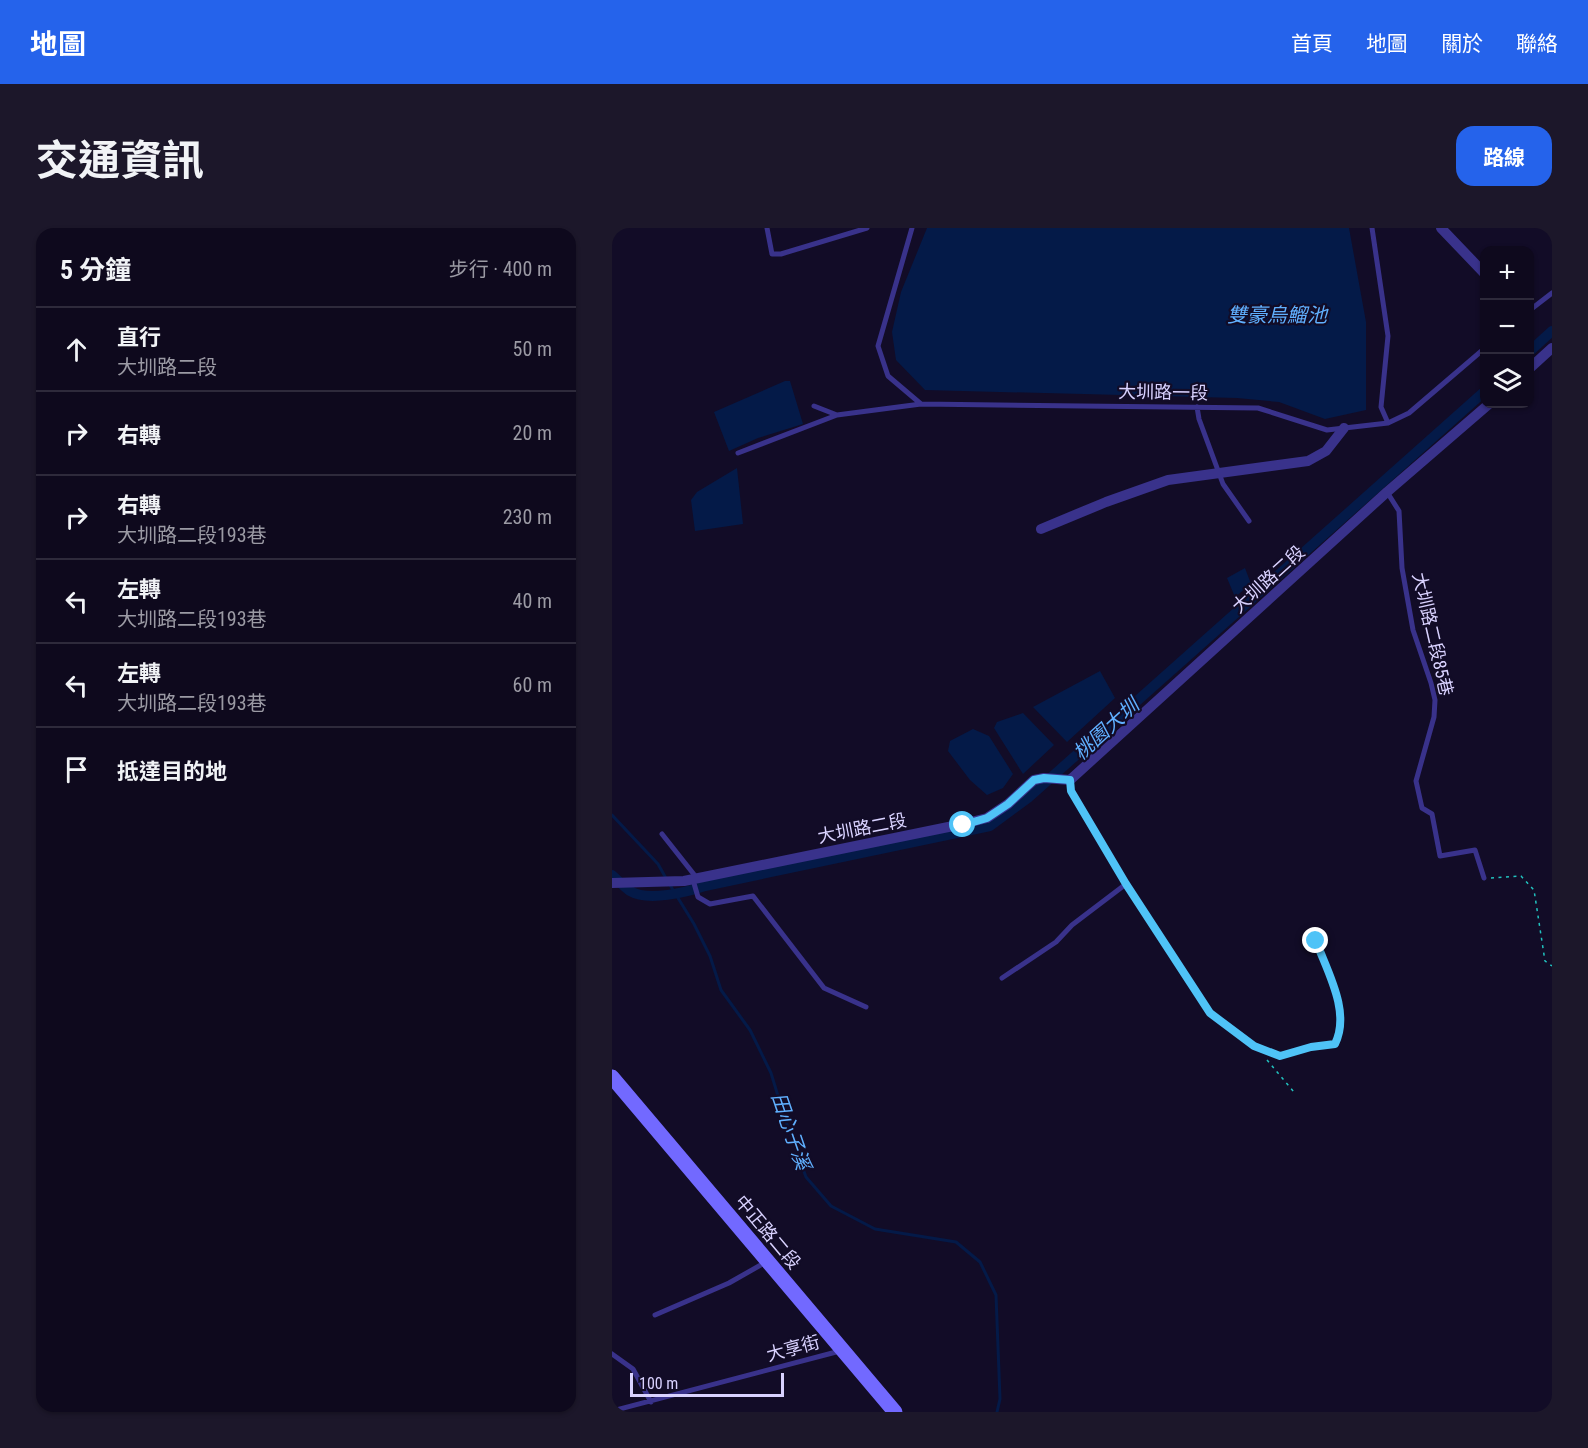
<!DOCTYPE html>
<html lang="zh-TW">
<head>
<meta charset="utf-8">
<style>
  :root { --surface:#0e091d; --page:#1c172a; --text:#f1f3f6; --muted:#9b9aa4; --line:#2e2a3b; --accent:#2563eb }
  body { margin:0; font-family:"Roboto Condensed","Noto Sans TC",sans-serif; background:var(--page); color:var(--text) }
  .controls { position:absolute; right:18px; top:18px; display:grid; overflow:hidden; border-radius:12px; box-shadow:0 2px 4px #0004 }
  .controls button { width:54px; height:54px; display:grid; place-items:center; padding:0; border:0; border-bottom:2px solid var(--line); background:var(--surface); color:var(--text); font:30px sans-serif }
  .scale { position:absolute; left:18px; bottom:15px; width:154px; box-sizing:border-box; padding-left:6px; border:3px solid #d9d2ff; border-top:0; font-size:16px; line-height:21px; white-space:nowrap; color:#d9d2ff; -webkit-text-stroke:4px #120c27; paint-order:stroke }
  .stop { position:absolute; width:18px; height:18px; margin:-14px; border:4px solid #4fc3f7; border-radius:50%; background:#fff }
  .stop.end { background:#4fc3f7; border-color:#fff; box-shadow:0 2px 6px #0008 }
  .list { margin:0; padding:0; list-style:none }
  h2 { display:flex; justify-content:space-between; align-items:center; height:78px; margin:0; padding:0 24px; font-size:26px }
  h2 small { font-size:20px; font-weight:400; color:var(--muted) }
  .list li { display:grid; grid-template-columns:39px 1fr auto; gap:18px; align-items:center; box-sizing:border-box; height:84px; padding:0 24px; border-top:2px solid var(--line) }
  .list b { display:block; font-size:22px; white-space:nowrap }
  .list p { margin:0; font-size:20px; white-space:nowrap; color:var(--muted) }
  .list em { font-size:20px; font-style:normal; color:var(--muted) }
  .icon { flex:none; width:33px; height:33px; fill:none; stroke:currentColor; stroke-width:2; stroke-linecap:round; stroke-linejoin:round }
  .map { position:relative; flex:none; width:940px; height:1184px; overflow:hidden; border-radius:18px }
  header { display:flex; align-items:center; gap:36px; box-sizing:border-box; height:84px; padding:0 30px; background:var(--accent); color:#fff }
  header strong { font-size:28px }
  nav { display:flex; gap:33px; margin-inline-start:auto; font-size:21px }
  .intro { display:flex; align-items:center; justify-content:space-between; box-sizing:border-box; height:144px; padding:0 36px }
  h1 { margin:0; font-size:42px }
  .button { padding:15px 27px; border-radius:18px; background:var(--accent); color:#fff; font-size:21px; font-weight:700 }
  main { display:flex; gap:36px; padding:0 36px }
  aside { flex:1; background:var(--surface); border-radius:18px; box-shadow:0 2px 4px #0004 }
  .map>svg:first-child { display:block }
  .water { fill:#041a48 }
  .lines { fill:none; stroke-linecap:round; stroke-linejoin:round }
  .stream { stroke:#041a48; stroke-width:3 }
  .canal { stroke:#041a48; stroke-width:10 }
  .path { stroke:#21c3bf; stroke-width:1.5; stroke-dasharray:3 4.5; stroke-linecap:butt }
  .service { stroke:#39328b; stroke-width:5 }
  .minor { stroke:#39328b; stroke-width:10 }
  .secondary { stroke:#7269ff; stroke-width:15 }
  .route { stroke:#4fc3f7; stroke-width:8 }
  .labels { text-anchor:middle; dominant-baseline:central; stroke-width:4.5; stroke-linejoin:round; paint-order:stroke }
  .street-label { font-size:18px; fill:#d9d2ff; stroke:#120c27 }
  .water-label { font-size:20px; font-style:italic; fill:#60b0ff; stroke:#120c27 }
</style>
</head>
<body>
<header>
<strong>地圖</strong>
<nav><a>首頁</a><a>地圖</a><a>關於</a><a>聯絡</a></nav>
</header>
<div class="intro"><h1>交通資訊</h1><a class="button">路線</a></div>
<main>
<aside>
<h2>5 分鐘<small>步行 · 400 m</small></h2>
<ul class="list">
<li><svg class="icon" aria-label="ahead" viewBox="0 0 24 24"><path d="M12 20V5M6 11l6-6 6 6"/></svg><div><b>直行</b><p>大圳路二段</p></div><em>50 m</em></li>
<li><svg class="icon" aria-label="right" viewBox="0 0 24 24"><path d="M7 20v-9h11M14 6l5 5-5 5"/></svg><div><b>右轉</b></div><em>20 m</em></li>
<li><svg class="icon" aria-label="right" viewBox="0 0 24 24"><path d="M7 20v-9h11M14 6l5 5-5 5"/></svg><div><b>右轉</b><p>大圳路二段193巷</p></div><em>230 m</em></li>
<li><svg class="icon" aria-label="left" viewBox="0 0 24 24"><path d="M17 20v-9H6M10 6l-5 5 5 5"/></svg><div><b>左轉</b><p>大圳路二段193巷</p></div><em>40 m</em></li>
<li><svg class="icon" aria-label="left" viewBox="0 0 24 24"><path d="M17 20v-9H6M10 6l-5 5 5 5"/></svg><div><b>左轉</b><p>大圳路二段193巷</p></div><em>60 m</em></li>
<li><svg class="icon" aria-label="arrive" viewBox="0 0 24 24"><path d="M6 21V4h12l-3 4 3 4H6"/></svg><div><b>抵達目的地</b></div></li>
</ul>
</aside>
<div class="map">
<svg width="940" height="1184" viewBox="0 0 940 1184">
  <rect width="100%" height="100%" fill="#120c27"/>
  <path class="water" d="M315,0H737L754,94V182L713,191L667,174L625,170L313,162L284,132L280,104L289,64Z
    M173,153H178L191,196L146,210L117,223L102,184Z
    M125,240L131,296L83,303L79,272L85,264Z
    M633,340L639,356L623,369L615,350Z
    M488,443L503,470L455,514L421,479Z
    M411,485L442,517L411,546L382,500L385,494Z
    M361,501L377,508L401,546L391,560L375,567L358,552L336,523L338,513Z"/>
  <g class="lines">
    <path class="stream" d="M0,587L46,636L55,652
      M58,657L82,696L98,728L109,762L138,802L159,845L173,891L194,949L219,978L263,1001L344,1014L368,1034L384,1067L388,1171L385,1184"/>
    <path class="canal" d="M918,123L940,103
      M0,647C6,652 12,659 18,663C36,674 75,664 93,658L378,598L416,570L873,163"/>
    <path class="path" d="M879,650L909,648L922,662L933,733L940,738
      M655,832L682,864"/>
    <path class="service" d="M155,0L160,26H169L255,0
      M300,0L266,118L276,148L309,176
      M760,0L776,108L769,179L776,195
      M918,82L940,65
      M202,178L225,187L309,176L646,180L715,202L776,195L797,185L873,120
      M585,179L587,191L611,256L637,293
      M126,225L225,187
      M775,264L787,283L790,340L801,402L819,455L823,472L822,489L804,553L810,580L820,586L828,628L863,622L872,650
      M458,552L459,563L514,656L598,785L642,818L668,828L699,819L723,816C738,784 715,744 704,713
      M50,606L84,649
      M81,652L86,669L98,676L141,668L212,760L254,779
      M390,750L444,714L460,697L514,656
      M43,1087L117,1055L154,1034
      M0,1126L21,1141L39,1174
      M0,1183L228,1123"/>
    <path class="minor" d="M829,0L873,46
      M918,140L940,120
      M429,301L494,274L556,252L696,233L714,223L732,200
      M0,655L72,653L351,596L375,590L396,576L422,552L432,550L458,552L775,264L877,176"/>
    <path class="secondary" d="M0,849L283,1184"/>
  </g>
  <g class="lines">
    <path class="route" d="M351,597L375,590L396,576L422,552L432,550L458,552L459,563L514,656L598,785L642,818L668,828L699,819L723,816C739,784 715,743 704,713"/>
  </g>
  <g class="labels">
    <g class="street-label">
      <text transform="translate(551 164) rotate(1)">大圳路一段</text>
      <text transform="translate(656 351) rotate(-42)">大圳路二段</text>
      <text transform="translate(821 406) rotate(77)">大圳路二段85巷</text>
      <text transform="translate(250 600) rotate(-11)">大圳路二段</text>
      <text transform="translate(156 1004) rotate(50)">中正路二段</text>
      <text transform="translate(181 1120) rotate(-15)">大享街</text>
    </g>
    <g class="water-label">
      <text x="665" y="87">雙豪烏鰡池</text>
      <text transform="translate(494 501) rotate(-42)">桃園大圳</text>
      <text transform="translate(179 903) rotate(71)">田心子溪</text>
    </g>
  </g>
</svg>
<div class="controls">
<button>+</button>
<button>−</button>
<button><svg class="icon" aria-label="layers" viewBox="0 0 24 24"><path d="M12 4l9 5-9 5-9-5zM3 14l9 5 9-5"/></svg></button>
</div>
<div class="scale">100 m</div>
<div class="stop" style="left:351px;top:597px"></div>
<div class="stop end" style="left:704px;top:713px"></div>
</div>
</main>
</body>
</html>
